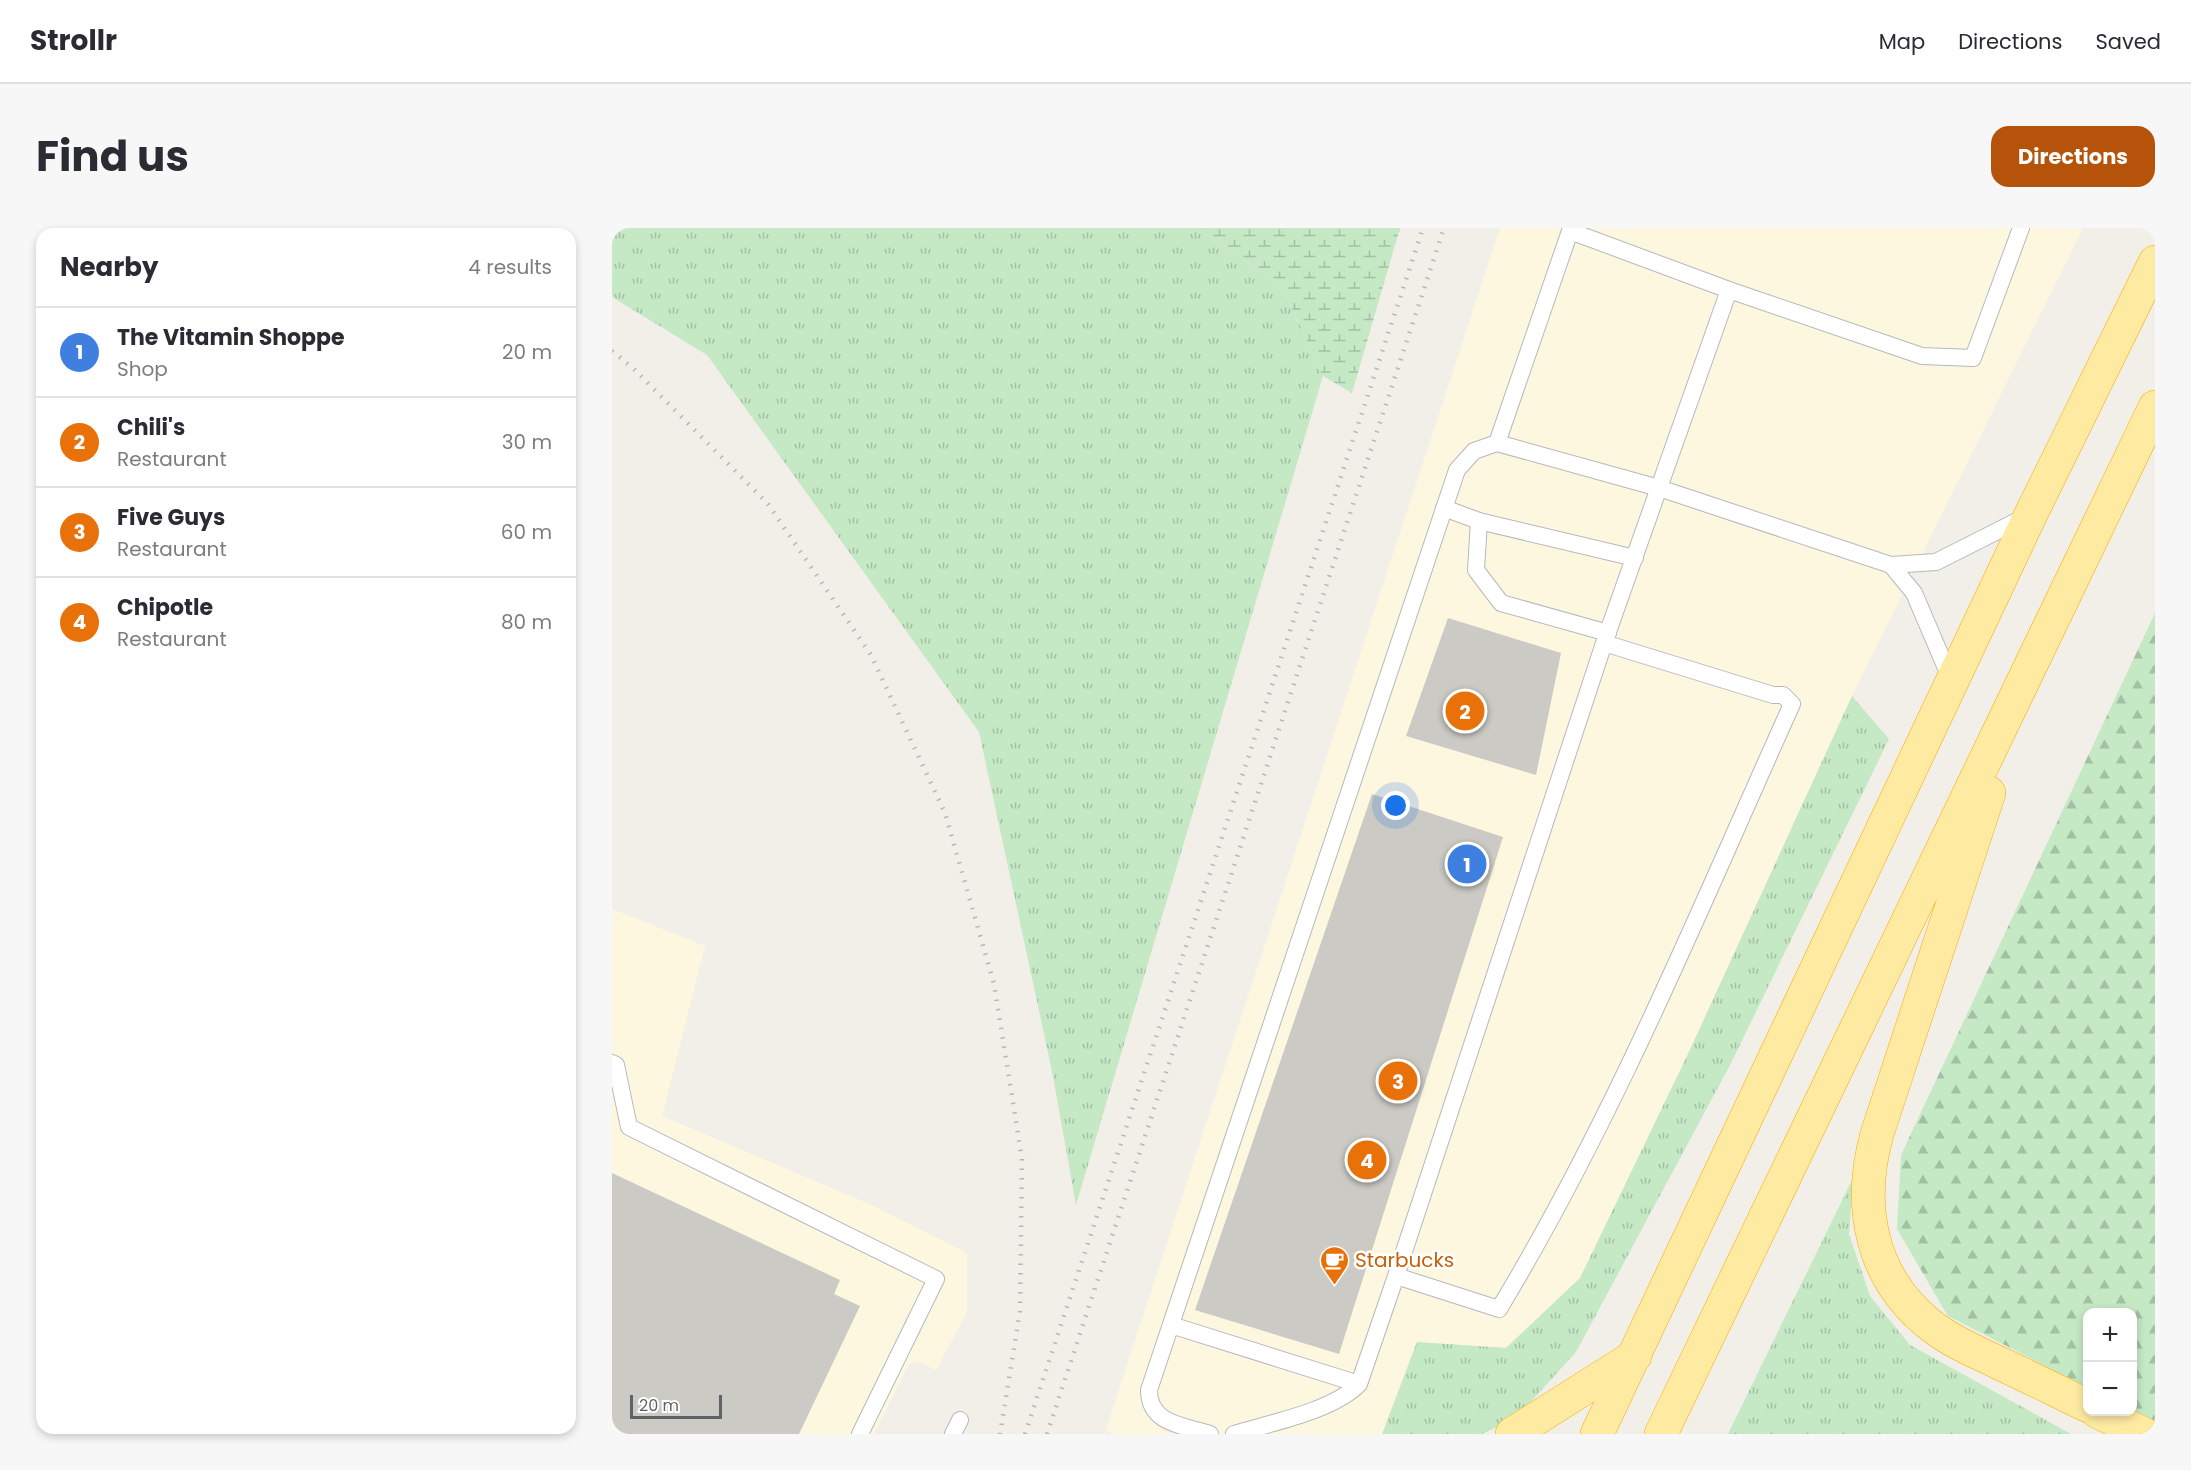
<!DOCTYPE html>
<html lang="en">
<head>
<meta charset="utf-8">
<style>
  :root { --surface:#fff; --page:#f7f7f7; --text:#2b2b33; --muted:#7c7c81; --line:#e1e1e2; --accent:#b45309 }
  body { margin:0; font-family:Poppins,sans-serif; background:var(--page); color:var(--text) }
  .controls { position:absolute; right:18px; bottom:18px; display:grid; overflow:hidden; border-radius:12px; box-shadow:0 3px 9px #0003 }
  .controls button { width:54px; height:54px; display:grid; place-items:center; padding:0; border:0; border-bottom:2px solid var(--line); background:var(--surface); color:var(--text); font:30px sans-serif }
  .scale { position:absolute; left:18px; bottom:15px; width:92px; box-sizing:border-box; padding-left:6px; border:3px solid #5f6368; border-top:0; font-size:16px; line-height:21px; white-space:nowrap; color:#5f6368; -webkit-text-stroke:4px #fff; paint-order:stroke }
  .you { position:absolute; left:784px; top:578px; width:21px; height:21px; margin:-15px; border:4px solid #fff; border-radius:50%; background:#1a73e8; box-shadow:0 0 0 9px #1a73e833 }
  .badge { display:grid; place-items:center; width:39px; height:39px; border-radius:50%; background:var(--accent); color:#fff; font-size:20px; font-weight:700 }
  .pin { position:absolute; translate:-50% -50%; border:3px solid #fff; box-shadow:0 2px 6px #0006 }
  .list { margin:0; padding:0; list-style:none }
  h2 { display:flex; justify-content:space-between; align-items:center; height:78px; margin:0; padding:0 24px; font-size:26px }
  h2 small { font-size:20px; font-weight:400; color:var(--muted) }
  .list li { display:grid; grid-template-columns:39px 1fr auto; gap:18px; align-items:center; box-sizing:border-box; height:90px; padding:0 24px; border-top:2px solid var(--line) }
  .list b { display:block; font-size:22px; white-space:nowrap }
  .list p { margin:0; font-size:20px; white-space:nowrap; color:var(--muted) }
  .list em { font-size:20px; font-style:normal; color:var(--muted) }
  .map { position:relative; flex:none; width:1543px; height:1206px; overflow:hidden; border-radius:18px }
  header { display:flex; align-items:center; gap:36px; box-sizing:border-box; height:84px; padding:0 30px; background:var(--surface); border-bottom:2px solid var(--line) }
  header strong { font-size:28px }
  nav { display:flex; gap:33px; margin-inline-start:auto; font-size:21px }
  .intro { display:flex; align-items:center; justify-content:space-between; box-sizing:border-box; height:144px; padding:0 36px }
  h1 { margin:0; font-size:42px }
  .button { padding:15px 27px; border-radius:18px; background:var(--accent); color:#fff; font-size:21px; font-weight:700 }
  main { display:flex; gap:36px; padding:0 36px }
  aside { flex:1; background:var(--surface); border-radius:18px; box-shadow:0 3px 9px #0003 }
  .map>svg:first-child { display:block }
  .commercial { fill:#fef7e0 }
  .grass { fill:url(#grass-tufts) }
  .forest { fill:url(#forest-firs) }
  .wetland { fill:url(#wetland-marsh) }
  .building { fill:#cccac5 }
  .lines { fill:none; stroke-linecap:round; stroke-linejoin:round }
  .service-casing { stroke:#b5b8bc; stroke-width:18 }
  .trunk-casing { stroke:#f9ab00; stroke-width:34 }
  .service { stroke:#fff; stroke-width:16 }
  .trunk { stroke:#feeaa1; stroke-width:33 }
  .rail { stroke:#b6b7b8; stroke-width:4.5; stroke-dasharray:1.5 8; stroke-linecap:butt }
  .labels { text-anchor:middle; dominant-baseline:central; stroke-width:5; stroke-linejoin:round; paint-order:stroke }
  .food-label { font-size:20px; fill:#c56008; stroke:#fff; text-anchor:start }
</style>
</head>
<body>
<header>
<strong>Strollr</strong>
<nav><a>Map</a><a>Directions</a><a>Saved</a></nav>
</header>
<div class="intro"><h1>Find us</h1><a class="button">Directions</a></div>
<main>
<aside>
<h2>Nearby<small>4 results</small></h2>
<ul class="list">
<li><span class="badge" style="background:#3f7fe0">1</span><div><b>The Vitamin Shoppe</b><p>Shop</p></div><em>20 m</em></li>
<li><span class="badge" style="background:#e8710a">2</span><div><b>Chili's</b><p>Restaurant</p></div><em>30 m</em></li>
<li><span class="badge" style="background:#e8710a">3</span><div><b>Five Guys</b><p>Restaurant</p></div><em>60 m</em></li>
<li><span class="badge" style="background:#e8710a">4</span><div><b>Chipotle</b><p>Restaurant</p></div><em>80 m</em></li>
</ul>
</aside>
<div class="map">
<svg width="1543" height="1206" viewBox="0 0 1543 1206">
  <defs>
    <pattern id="grass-tufts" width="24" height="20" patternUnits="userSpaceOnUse" patternTransform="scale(1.5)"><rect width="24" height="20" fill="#c5e8c5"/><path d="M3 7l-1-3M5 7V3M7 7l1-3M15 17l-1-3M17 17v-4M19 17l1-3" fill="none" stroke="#a3c0a4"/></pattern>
    <pattern id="forest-firs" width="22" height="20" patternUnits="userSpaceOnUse" patternTransform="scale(1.5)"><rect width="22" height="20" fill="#c5e8c5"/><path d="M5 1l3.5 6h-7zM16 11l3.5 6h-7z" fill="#a3c0a4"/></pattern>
    <pattern id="wetland-marsh" width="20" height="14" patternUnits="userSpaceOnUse" patternTransform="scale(1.5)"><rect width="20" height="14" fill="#c5e8c5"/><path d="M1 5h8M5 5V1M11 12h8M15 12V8" fill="none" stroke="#a3c0a4"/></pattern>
  </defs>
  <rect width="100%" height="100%" fill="#f1efe8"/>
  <path class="commercial" d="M888,0H1471L1240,468L1076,826L968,1050L894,1120L805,1114L770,1206H500L494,1201Z
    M0,681L93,718L50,888L262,978L355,1025V1084L324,1142L306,1133L297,1136L262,1206H0Z"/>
  <path class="grass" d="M0,0H584L669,56L711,148L464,977L440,843L367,504L95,127L0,69Z
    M1240,468L1277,511L1118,837L964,1124L904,1190L870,1206H770L805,1114L894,1120L968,1050L1076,826Z
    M1241,950L1237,1006L1258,1068L1298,1117L1459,1206H1116Z"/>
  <path class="forest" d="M1543,385V1196L1521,1183L1520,1084H1476L1475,1159L1336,1088L1285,1001L1289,927Z"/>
  <path class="wetland" d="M584,0H788L740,165L711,148L669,56Z"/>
  <path class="building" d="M836,390L949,425L924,547L794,508Z
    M760,566L891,609L727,1126L583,1082Z
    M0,945L228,1052L222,1066L248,1078L187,1206H0Z"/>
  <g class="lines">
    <defs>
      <path id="service" d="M959,0L958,3L1117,62L1310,128L1361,130L1409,0
        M885,215L958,3
        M832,280L867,293L1023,330
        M867,293L864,342L889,375L996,405
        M1340,454L1302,365L1279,337L1324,334L1415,288
        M0,835L4,837L17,899L324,1051L248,1206
        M784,1048L992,415
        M559,1097L747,1156
        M341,1206L348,1192
        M598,1206C570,1197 537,1196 537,1162L845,242L862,223L885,215L1047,260L1279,337
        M622,1206C658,1195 721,1183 747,1156L784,1048L887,1081C1003,889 1088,680 1180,476L1171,467H1161L992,415L1117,62"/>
      <path id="trunk" d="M1377,565L1265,906C1245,978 1258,1051 1321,1099C1340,1114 1363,1123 1385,1134C1415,1148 1445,1163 1476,1178
        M1486,1184L1532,1206
        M900,1206L1023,1128
        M985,1206L1419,286L1543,34
        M1049,1206L1543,179"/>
    </defs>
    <use href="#service" class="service-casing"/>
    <use href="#trunk" class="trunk-casing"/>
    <use href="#service" class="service"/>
    <use href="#trunk" class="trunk"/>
    <path class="rail" d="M0,123L22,141L156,276L259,427L333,585L382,756L410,931L408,1083L388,1206
      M413,1206L811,0
      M435,1206L832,0"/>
  </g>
  <defs>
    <symbol id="cafe-pin" viewBox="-11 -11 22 30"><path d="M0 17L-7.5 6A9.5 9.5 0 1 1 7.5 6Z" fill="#e8710a" stroke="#fff"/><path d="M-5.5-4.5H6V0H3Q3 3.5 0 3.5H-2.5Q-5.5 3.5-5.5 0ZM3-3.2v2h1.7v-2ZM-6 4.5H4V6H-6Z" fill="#fff"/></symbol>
  </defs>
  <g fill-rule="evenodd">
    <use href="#cafe-pin" x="706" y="1016" width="33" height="45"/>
  </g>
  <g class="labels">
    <g class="food-label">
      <text x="743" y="1032">Starbucks</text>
    </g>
  </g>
</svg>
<div class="controls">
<button>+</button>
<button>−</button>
</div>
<div class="scale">20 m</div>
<div class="you"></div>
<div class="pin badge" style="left:855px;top:636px;background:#3f7fe0">1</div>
<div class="pin badge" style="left:853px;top:483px;background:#e8710a">2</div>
<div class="pin badge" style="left:786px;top:853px;background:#e8710a">3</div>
<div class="pin badge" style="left:755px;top:932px;background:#e8710a">4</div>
</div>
</main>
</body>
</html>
